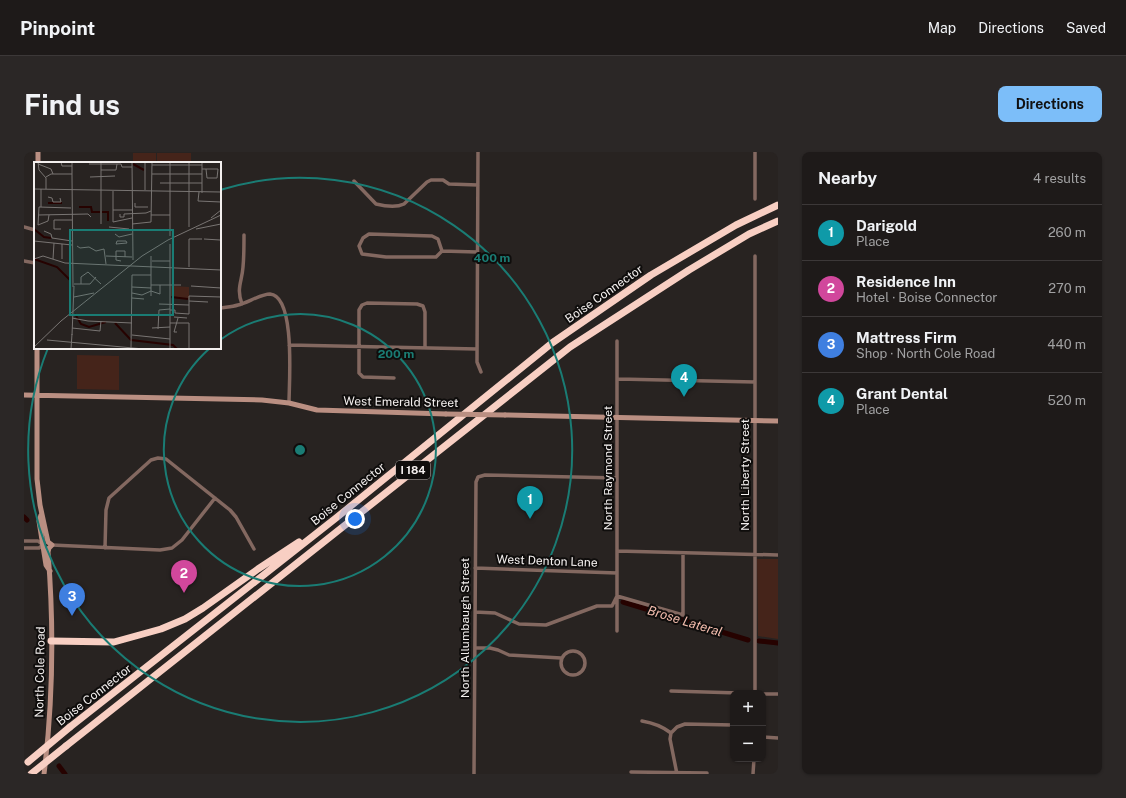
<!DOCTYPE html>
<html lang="en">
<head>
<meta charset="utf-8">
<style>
  :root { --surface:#1e1a19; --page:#2b2726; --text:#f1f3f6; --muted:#a1a1a2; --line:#3c3838; --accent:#7cbef9 }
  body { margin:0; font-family:"Public Sans",sans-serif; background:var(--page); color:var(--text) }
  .controls { position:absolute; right:12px; bottom:12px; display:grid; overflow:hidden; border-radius:8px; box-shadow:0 1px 3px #0004 }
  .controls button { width:36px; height:36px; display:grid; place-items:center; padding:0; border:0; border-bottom:1px solid var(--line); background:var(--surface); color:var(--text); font:20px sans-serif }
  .you { position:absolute; left:331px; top:367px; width:14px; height:14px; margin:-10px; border:3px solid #fff; border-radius:50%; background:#1a73e8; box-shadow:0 0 0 6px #1a73e833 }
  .badge { display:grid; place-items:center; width:26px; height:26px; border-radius:50%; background:var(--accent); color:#fff; font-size:13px; font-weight:700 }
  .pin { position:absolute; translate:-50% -33px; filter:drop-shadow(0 1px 2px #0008) }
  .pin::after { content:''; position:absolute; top:21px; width:14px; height:12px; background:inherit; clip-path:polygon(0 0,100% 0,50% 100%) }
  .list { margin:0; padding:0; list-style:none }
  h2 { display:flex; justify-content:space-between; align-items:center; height:52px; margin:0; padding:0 16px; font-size:17px }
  h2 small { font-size:13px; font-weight:400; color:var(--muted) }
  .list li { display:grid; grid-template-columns:26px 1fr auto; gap:12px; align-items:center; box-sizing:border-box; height:56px; padding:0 16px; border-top:1px solid var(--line) }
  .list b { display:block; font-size:15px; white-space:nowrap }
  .list p { margin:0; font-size:13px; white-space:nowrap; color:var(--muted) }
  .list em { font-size:13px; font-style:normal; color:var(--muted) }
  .map { position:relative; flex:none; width:754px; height:622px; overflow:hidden; border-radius:8px }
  header { display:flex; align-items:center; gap:24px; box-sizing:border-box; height:56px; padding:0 20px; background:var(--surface); border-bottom:1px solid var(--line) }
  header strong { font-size:19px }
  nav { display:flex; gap:22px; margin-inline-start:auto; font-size:14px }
  .intro { display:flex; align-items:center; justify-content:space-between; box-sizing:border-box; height:96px; padding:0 24px }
  h1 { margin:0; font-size:28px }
  .button { padding:10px 18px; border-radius:8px; background:var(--accent); color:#111; font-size:14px; font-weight:700 }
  main { display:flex; gap:24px; padding:0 24px }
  aside { flex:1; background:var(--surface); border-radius:8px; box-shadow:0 1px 3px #0004 }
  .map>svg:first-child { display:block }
  .green { fill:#45241a }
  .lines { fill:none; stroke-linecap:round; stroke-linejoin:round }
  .canal { stroke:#260200; stroke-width:5 }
  .street { stroke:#836860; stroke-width:3.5 }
  .secondary { stroke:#ba8f82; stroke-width:5 }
  .highway { stroke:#f8cfc3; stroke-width:7 }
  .secondary-bridge { stroke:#ba8f82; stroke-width:5 }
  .highway-bridge { stroke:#f8cfc3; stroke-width:7 }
  .ring { fill:none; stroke:#1a7c74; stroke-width:2 }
  .labels { text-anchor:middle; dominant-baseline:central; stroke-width:4; stroke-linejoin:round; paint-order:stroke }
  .shield { fill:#0f0d0c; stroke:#afabaa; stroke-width:1 }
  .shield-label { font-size:11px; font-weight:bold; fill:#f3efee }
  .street-label { font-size:12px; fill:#f3efee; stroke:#0f0d0c }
  .water-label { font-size:13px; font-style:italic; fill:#f5beaf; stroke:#0f0d0c }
  .inset-river { fill:none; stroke:#260200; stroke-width:2 }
  .inset-road { fill:none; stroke:#797573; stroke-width:1 }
  .view { fill:#1a7c74; fill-opacity:0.15; stroke:#1a7c74; stroke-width:2 }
  .inset-edge { fill:none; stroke:#f3efee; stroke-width:2 }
  .centre { fill:#1a7c74; stroke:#0f0d0c; stroke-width:2 }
  .ring-label { font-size:12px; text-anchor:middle; font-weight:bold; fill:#1a7c74; stroke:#0f0d0c; stroke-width:4; stroke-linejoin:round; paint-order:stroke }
</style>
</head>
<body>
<header>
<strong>Pinpoint</strong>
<nav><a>Map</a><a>Directions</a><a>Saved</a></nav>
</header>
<div class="intro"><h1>Find us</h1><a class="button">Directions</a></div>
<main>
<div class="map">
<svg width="754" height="622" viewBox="0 0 754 622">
  <rect width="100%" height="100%" fill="#282321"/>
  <path class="green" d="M109,1H132V11H109Z
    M133,1H167V11H133Z
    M53,203L95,204V238L53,237Z
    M733,407H754V487L734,484Z"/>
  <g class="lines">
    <path class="canal" d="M0,365L3,368
      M599,450L724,488
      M735,489L754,491
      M35,614L41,622"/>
    <path class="street" d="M454,0L453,210L457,220
      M330,29L352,52C360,54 372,56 380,52L403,30L407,28H419L425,32L454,33
      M731,47V0
      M0,75L11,78
      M345,82L408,84L414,87L418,99L412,105H362L338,102L335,94L339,86Z
      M418,99L453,100
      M0,109L11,111
      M218,152C212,136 218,130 219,115C220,105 220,94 220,83
      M196,156C202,155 208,155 214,153C223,151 237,142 246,142C272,144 265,232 265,251
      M265,193L453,197
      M370,226L339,225L335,221V158L338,153L343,151L393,152L399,154L401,160V196
      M594,227L731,230
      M0,389H14L19,393L15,396H0
      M28,393L136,398L148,396L158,388L191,346
      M81,396L82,358L85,346L127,308L134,306L142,307L206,358L212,365L230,397
      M593,399L754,403
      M451,416L593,421
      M451,460L471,461L495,472L522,473L573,454H588L593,444L659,463V401
      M593,479V189
      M451,496H466L474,498L485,503L537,506
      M537 511a12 12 0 1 1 24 0a12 12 0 1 1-24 0Z
      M647,539L715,541
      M731,541V104
      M739,542H754
      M618,569C630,571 638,574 647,581
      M739,585L754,586
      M607,620L683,621
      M450,622L452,330L454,325L461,323L593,326
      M653,622L646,587L647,581L653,575L661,572L709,573
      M729,622L730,607"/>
    <path class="secondary" d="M14,11V0
      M13,196V327L16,353L24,390L28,393
      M0,243L238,248L265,251L293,258L422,262
      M481,263L754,269
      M17,363L15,369L22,413L26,419
      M20,622C29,549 30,474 24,400L25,396L28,393"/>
    <path class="highway" d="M27,489L90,490L137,477L161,467L179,456L234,417L275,390
      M46,575L312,366L528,191L627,123L712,73L754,53
      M42,594L546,195L665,118L725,82L754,69"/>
    <path class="secondary-bridge" d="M422,262L481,263"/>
    <path class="highway-bridge" d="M4,610L46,575
      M7,622L42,594"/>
  </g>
  <g class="ring">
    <path d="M196 188A136 136 0 1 1 186 196"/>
    <path d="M196 38A272 272 0 1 1 24 196"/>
  </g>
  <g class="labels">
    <rect class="shield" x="372" y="309" width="34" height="18" rx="3"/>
    <g class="shield-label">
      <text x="389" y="318">I 184</text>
    </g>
    <g class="street-label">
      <text transform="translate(580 142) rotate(-35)">Boise Connector</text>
      <text transform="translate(377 250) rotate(1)">West Emerald Street</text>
      <text transform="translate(584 316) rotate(-90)">North Raymond Street</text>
      <text transform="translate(721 323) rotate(-90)">North Liberty Street</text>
      <text transform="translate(324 342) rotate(-39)">Boise Connector</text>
      <text transform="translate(523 409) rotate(2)">West Denton Lane</text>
      <text transform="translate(441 476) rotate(-90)">North Allumbaugh Street</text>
      <text transform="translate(16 520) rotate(-89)">North Cole Road</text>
      <text transform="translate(70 543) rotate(-38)">Boise Connector</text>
    </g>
    <g class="water-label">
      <text transform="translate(661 469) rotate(17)">Brose Lateral</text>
    </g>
  </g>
  <g transform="translate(10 10)">
    <rect width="187" height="187" fill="#282321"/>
    <path d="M137,124L155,125V137L137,134Z" fill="#45241a"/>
    <path class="inset-river" d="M99,2L110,8M14,41H28M45,45H57L58,50H66M68,50H74V59M0,67L10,75L17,76M0,97L23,105L36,118M137,135L154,137M41,152L47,162L55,165L72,160M81,161L97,178L139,183L143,187"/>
    <path class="inset-road" d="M4,0L5,8L12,16V27M27,0L28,4H38M38,0V14M98,0L99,98M136,0V74M168,0V31M4,2L17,7L19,12M55,2H87L88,5H98M118,3H168M168,7H184M172,7L173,16H183L184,7M67,8H82L83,2M118,12H168M38,14L39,125M12,15L17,12H38M56,15L81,14M126,21H168M0,27L187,30M111,28V0M79,29V60L98,56M165,30L164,39L187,40M14,35L18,36L19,40H27L26,36M101,41V45H114M7,45V27M79,48H98M86,52V55H90V52L112,51L117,49M4,53L54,52L57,55M15,53L14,59L4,63L5,45L37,46M117,53H136M177,56L187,48M67,62V0M98,62L117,60L118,0M75,65L95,67M155,65V0M27,67H20V58H38M162,67L187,62M10,69L17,72L18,76L38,79M81,72L85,75L98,72M170,77L186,78M0,79L38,83M83,79H92L93,81L82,82ZM43,84L46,86L55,85L62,89L70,87L72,102M72,94L98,95M0,97L9,94L31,101L187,108M19,97L20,81M28,97V82M87,99L82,98V89H91V95M118,99H136M155,105V77H168M40,122H56L62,115M47,122V115L54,110L67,122M117,123H147M157,124L187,126M98,125L117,126M98,131L108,133L117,129L126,132V123M117,134V94M40,135L60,131M98,136L110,137M155,139L174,140M125,142L155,143M136,148H141V151L155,152V134L187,135M140,155L153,156M38,156L54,159L98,161M136,161H155V187M38,166L66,169L67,159M118,166L136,165M124,167L125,148L136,147M143,170H140L144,156M38,173L40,124M98,173L136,177M13,178L110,187M0,185L27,159L108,94L134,78L187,53M97,186L98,113H117M37,187L38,172M136,187V82"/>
    <path class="view" d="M36,68H139V153H36Z"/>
    <rect width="187" height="187" class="inset-edge"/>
  </g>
  <circle cx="276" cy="298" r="6" class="centre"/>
  <g class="ring-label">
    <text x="468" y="110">400 m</text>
    <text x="372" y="206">200 m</text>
  </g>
</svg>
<div class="controls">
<button>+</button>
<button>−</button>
</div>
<div class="you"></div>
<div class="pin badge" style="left:506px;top:367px;background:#0f9aa8">1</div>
<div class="pin badge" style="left:160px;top:441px;background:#d1479c">2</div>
<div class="pin badge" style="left:48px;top:464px;background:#3f7fe0">3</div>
<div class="pin badge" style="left:660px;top:245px;background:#0f9aa8">4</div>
</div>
<aside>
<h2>Nearby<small>4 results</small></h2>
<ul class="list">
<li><span class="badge" style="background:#0f9aa8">1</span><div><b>Darigold</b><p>Place</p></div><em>260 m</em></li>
<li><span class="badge" style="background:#d1479c">2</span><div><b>Residence Inn</b><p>Hotel · Boise Connector</p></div><em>270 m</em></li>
<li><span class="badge" style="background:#3f7fe0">3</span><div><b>Mattress Firm</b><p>Shop · North Cole Road</p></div><em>440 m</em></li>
<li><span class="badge" style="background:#0f9aa8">4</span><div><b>Grant Dental</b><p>Place</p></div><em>520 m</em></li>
</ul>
</aside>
</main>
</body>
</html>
